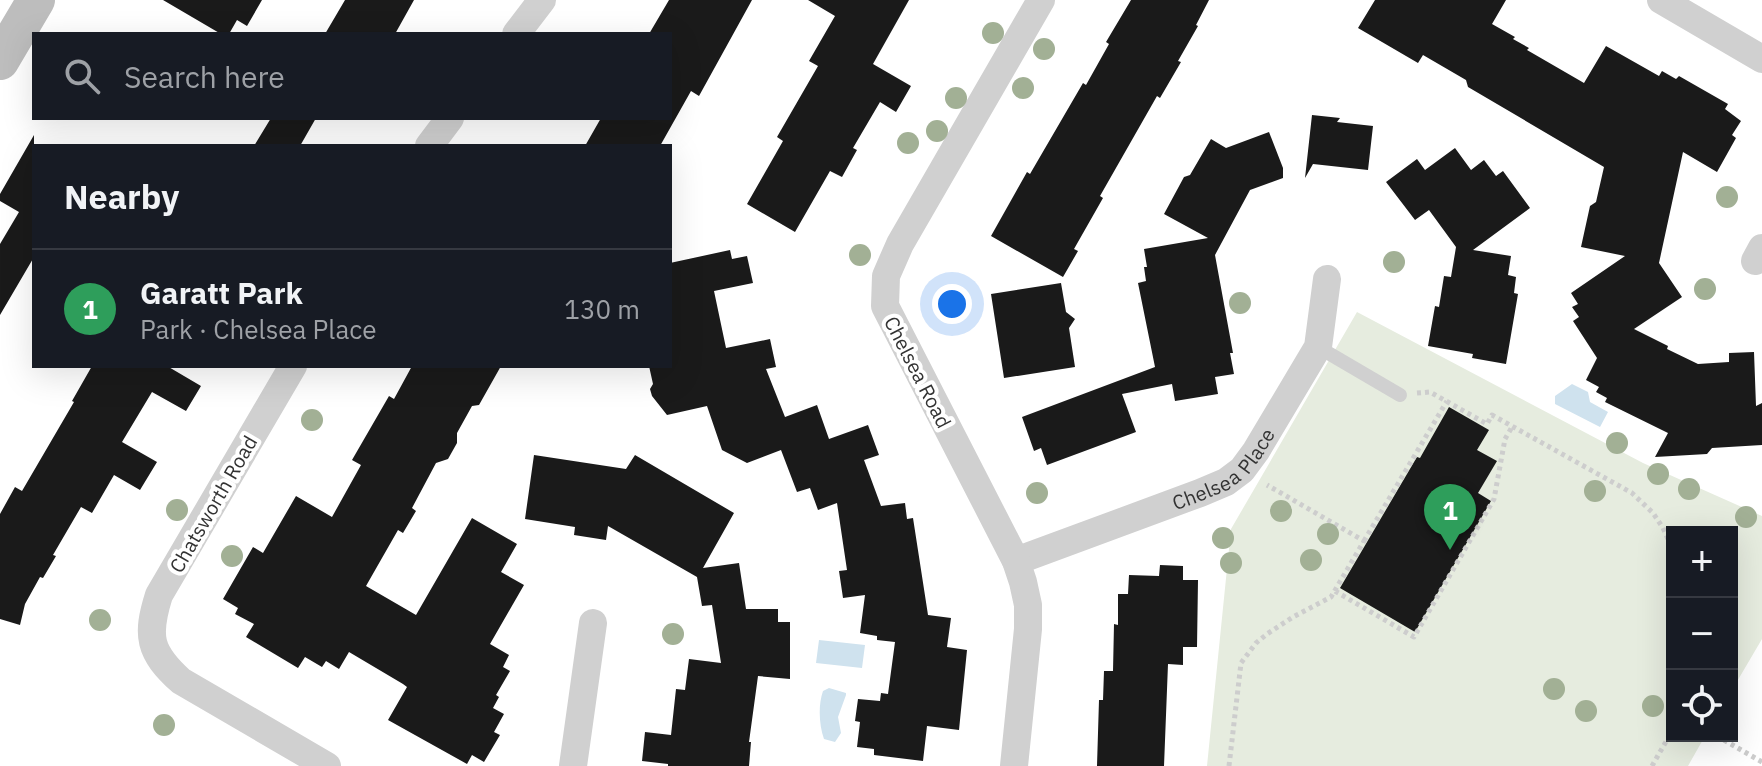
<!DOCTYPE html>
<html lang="en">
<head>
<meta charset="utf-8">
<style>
  :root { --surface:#171b24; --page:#20242c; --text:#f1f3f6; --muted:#9ea1a6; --line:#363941; --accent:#e63946 }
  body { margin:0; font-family:"IBM Plex Sans",sans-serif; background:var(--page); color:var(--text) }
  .controls { position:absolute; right:24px; bottom:24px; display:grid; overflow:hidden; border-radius:0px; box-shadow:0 8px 32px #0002 }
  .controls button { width:72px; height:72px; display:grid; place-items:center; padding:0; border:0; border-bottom:2px solid var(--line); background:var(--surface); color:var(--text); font:40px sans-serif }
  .you { position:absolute; left:952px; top:304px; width:28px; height:28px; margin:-20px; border:6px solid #fff; border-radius:50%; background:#1a73e8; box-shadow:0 0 0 12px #1a73e833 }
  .badge { display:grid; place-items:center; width:52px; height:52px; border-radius:50%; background:var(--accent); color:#fff; font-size:26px; font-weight:700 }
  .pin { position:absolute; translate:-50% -66px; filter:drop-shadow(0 2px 4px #0008) }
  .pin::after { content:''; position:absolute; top:42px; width:28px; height:24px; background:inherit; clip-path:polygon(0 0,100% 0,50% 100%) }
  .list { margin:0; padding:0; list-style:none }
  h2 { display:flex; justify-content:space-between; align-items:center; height:104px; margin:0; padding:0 32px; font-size:34px }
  h2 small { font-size:26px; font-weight:400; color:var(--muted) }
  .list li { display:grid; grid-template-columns:52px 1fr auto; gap:24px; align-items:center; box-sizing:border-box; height:120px; padding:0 32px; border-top:2px solid var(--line) }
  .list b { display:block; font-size:30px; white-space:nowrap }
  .list p { margin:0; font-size:26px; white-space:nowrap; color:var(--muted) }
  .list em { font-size:26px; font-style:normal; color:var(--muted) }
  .icon { flex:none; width:44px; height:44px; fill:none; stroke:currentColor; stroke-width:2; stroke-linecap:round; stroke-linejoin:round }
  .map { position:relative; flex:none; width:1762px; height:766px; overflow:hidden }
  .search { position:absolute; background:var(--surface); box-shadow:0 8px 32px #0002; left:32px; top:32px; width:640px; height:88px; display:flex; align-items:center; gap:20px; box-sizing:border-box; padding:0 28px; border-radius:0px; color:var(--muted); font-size:30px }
  .panel { position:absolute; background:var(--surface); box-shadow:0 8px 32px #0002; left:32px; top:144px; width:640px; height:224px; border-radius:0px }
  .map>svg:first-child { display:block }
  .green { fill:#e6ecdf }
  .water { fill:#cfe2ee }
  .building { fill:#1a1a1a }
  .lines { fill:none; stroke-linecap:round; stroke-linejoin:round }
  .path { stroke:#cdcdcd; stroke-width:5; stroke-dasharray:4 4; stroke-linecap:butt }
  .lane { stroke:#d0d0d0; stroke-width:14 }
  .street { stroke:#d0d0d0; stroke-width:28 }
  .secondary { stroke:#bdbdbd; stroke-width:38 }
  .tree { fill:#a2b095 }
  .labels { text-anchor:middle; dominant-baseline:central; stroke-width:8; stroke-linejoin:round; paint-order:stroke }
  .street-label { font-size:20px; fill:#333; stroke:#fff }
</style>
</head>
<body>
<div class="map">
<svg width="1762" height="766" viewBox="0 0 1762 766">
  <rect width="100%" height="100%" fill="#fff"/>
  <path class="green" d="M1357,312L1643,463L1762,516V639L1732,690V532H1672V736H1705L1688,766H1207L1231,529Z"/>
  <path class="water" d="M1572,384L1588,392L1590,402L1608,412L1600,427L1555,404V396Z
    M819,640L865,645L862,668L816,663Z
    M829,688L846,693V695L838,717L841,733L835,742L824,739C819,725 818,705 823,691Z"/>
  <path class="building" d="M163,0H262L247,26L237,20L229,34H221Z
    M345,0H414L395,34H325Z
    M669,0H752L699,96L691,91L660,146H585L601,118H670V34H649Z
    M808,0H909L873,64L911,86L896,112L880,102L853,148L857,150L842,177L830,171L795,232L747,204L783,141L777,137L818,66L809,61L835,16Z
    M1131,0H1209L1196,25L1198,26L1178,61L1181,62L1160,98L1157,96L1100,196L1103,198L1074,249L1078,251L1063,277L991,236L1027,172L1030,174L1083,83L1086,85L1109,44L1106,42Z
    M1375,0H1506L1492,24L1515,37L1513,39L1529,48L1527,50L1584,83L1606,46L1659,76L1662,71L1676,79L1679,76L1728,104L1725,109L1741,121L1732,135L1736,138L1717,172L1683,152L1659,263L1682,297L1634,329L1668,346L1667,349L1698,364L1729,362V353L1754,352L1756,406L1762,403V445L1712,448L1707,454L1655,457L1668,433L1605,402L1607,398L1596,392L1599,387L1586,380L1597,358L1573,321L1579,317L1572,307L1578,304L1571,293L1625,256L1581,247L1590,206L1596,202L1604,167L1468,87L1466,80L1423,55L1418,63L1358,28Z
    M1312,115L1340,118L1337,122L1373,126L1368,170L1313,164L1305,178Z
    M271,118H316L300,146H254Z
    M1269,132L1283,168V178L1250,190L1215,255L1233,353H1230L1234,374L1215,377L1218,394L1175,401L1172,384L1122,394L1136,432L1047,465L1041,448L1034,451L1022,417L1155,367L1138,283L1146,281L1144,267H1147L1144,249L1208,238L1164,214L1184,177L1190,175L1211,139L1226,148Z
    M34,135V257L0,315V244L19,212L0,201V194Z
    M1455,148L1471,170L1484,160L1496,176L1503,171L1530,208L1473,250L1511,256L1508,275L1516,277L1514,293L1518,294L1506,364L1472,358L1473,354L1428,346L1435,306L1439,307L1444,276L1451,277L1456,247L1429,210L1415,220L1386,182L1417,159L1425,170Z
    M730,250L732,259L747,256L753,283L714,291L726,348L770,339L776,367L766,369L785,417L817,405L829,439L868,425L879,455L864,460L881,506L905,503L907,519L913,518L928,615L951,618L947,647L967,650L959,730L927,726L923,761L874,755V749L857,747L860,722L855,721L858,699L880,701L881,693L888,694L895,642L877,640V636L860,633L865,595L843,598L839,571L847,570L837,503L818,510L810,488L797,492L781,450L747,463L722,450L707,406L667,415L652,396L650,389L653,384L649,366H670V263Z
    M1061,283L1066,312L1075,319L1069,328L1075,367L1004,378L991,294Z
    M92,366H167L201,386L186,411L152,392L122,442L157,462L140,490L114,475L92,513L81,507L53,555L56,556L43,578L40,577L25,604L20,625L0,619V514L15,487L22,491L74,402L72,401Z
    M412,366H501L479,405L472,406L457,433V443L448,459L436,463L412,508L416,511L403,533L398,530L366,586L416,615L472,518L517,544L501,572L524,585L490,644L509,655L503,667L510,671L496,695L499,697L493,708L504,714L494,732L500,735L484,762L472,755L467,764L388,720L407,687L403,684L349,652L339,669L326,661L322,667L305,657L298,668L246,637L254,624L235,614L238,608L223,599L253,547L263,553L296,496L332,517L361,465L352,460L389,396L394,399Z
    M1449,407L1489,430L1477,450L1497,461L1478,493L1491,501L1415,632L1340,588L1417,457L1420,458Z
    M534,455L626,469L635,455L734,513L703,568L739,563L746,609H778V622H790V679L758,676L749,742H751L749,766H668V764L642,761L645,732L671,735L676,689L685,690L689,659L721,663L712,605L702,606L697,577L608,526L606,540L574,535L575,527L525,519Z
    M1160,565L1183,566V580H1198L1197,647H1183V665L1168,664L1164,766H1097L1099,700H1103L1104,671H1113L1114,624L1118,625V594H1128L1129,575L1159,576Z"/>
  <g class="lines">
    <path class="path" d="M1417,393L1430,392L1487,424L1492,415L1632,493L1653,513L1663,528L1672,548
      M1364,541L1447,401
      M1335,591L1414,637L1494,499L1505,439L1512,427
      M1672,663V665
      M1717,736L1762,762
      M1229,766L1241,663L1256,643L1267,634L1293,617L1331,597L1364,541L1267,485
      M1652,766L1672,731"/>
    <path class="lane" d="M1318,347L1400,395"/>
    <g class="street">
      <path d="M1661,0L1762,59"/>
      <path d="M516,34L542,0"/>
      <path d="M429,146L450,118"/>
      <path d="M1755,261L1762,248"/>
      <path d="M293,366L159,595C146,636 149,652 181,681L327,766"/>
      <path id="s1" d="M1016,561L1200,493L1226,482L1242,470L1256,451L1318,347L1327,279"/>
      <path d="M573,766L593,623"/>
      <path d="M1014,766L1028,629V605L1023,582L1016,561L885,306L886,276L900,244L1041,0"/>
    </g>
    <path class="secondary" d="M0,61L36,0"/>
  </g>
  <g class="tree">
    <circle cx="993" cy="33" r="11"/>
    <circle cx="1044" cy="49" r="11"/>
    <circle cx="1023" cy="88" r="11"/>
    <circle cx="956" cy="98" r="11"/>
    <circle cx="937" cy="131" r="11"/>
    <circle cx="908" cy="143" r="11"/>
    <circle cx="1727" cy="197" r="11"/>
    <circle cx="860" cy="255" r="11"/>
    <circle cx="1394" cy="262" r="11"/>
    <circle cx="1705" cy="289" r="11"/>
    <circle cx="1240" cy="303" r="11"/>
    <circle cx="312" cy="420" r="11"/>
    <circle cx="1617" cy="443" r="11"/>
    <circle cx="1658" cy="474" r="11"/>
    <circle cx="1689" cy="489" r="11"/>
    <circle cx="1595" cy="491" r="11"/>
    <circle cx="1037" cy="493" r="11"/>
    <circle cx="177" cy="510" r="11"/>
    <circle cx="1281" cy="511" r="11"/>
    <circle cx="1746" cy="517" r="11"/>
    <circle cx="1328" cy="534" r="11"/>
    <circle cx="1223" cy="538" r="11"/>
    <circle cx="232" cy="556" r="11"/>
    <circle cx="1311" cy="560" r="11"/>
    <circle cx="1231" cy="563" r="11"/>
    <circle cx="100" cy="620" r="11"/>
    <circle cx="673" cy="634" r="11"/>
    <circle cx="1554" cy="689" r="11"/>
    <circle cx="1653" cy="706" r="11"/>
    <circle cx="1586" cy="711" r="11"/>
    <circle cx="164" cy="725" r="11"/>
  </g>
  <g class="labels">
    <g class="street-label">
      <text transform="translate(918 372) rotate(63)">Chelsea Road</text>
      <text stroke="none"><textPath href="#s1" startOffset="230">Chelsea Place</textPath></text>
      <text transform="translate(213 504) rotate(-60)">Chatsworth Road</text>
    </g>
  </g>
</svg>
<div class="controls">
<button>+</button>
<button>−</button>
<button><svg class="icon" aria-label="locate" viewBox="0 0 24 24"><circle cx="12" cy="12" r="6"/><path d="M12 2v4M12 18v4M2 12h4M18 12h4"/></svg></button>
</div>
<div class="you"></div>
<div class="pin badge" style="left:1450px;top:550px;background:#2e9e5b">1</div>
<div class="search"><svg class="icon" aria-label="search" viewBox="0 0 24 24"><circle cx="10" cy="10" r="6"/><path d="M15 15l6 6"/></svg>Search here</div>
<section class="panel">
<h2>Nearby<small></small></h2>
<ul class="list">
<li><span class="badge" style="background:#2e9e5b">1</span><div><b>Garatt Park</b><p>Park · Chelsea Place</p></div><em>130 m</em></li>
</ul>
</section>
</div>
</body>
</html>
